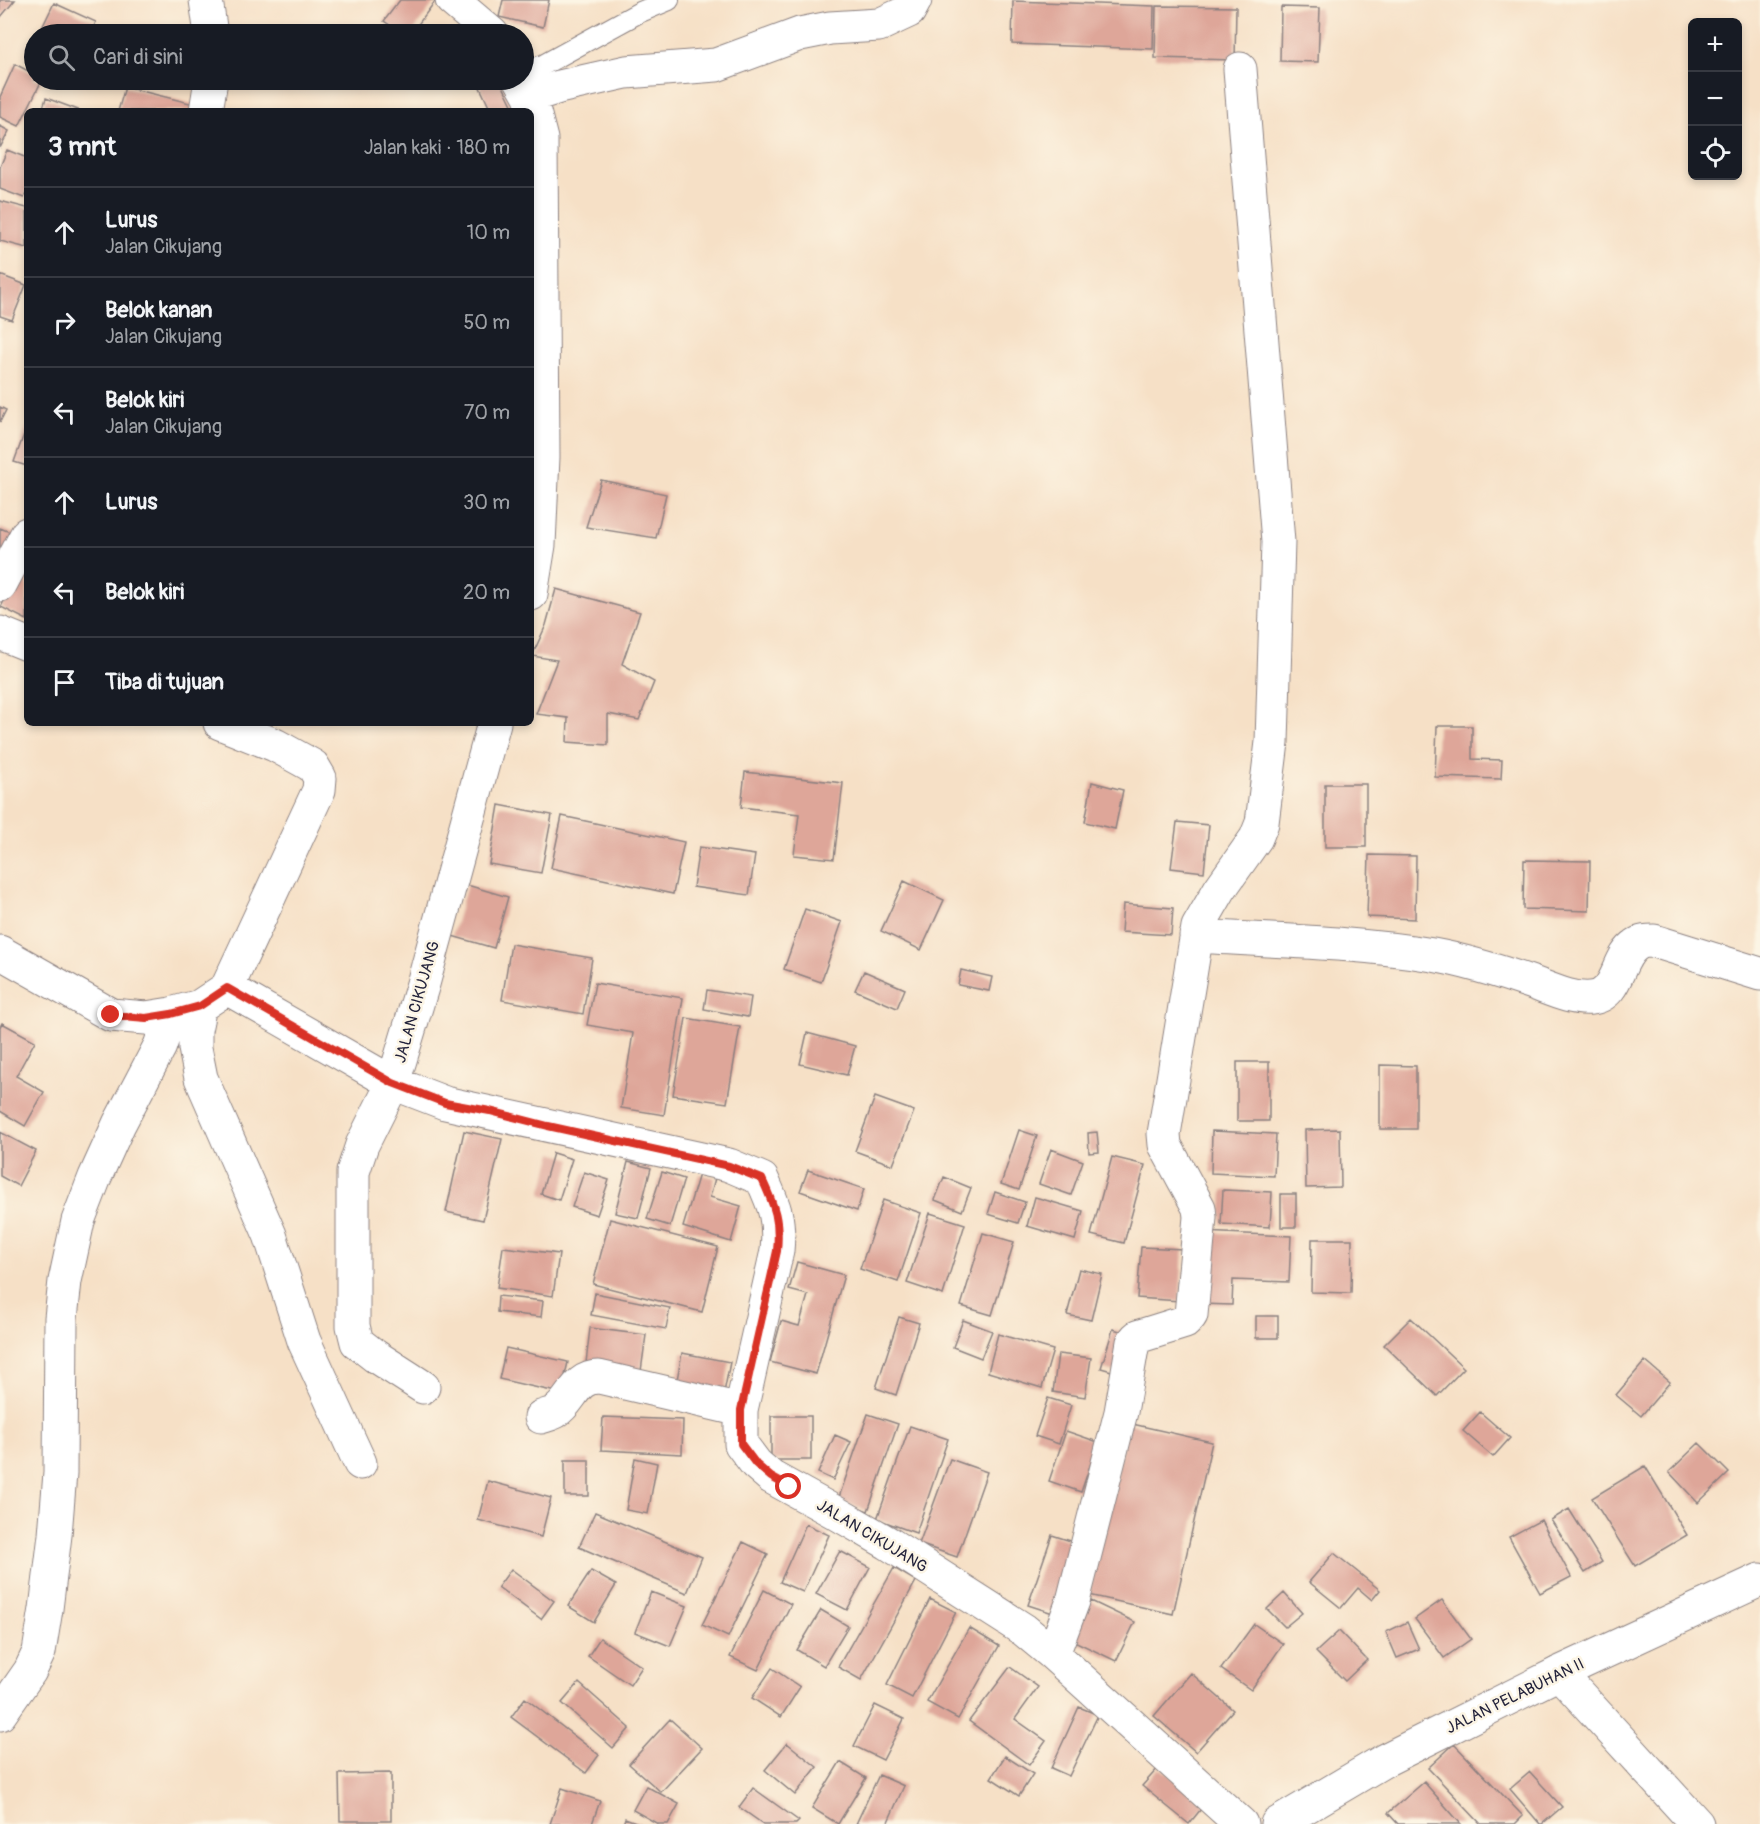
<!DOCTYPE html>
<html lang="id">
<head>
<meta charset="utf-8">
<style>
  :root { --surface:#171b24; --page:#20242c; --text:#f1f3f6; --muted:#9ea1a6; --line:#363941 }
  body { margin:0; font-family:Pangolin,sans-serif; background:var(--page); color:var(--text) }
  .controls { position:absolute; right:18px; top:18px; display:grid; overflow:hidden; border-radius:9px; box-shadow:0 3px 9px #0003 }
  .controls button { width:54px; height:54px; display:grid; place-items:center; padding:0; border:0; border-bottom:2px solid var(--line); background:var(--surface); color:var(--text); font:30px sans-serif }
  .stop { position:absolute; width:18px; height:18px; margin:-14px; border:4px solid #d93025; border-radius:50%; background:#fff }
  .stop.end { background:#d93025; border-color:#fff; box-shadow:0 2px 6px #0008 }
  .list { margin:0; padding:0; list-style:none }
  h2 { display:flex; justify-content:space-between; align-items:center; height:78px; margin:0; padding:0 24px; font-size:26px }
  h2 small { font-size:20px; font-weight:400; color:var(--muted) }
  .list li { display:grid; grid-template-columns:39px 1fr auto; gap:18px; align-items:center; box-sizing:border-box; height:90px; padding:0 24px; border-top:2px solid var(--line) }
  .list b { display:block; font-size:22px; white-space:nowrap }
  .list p { margin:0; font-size:20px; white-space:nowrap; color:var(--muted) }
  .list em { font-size:20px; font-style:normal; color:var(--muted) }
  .icon { flex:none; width:33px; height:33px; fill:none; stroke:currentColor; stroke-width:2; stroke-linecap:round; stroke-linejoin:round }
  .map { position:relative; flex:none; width:1760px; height:1824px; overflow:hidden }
  .search { position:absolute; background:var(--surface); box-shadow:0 3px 9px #0003; left:24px; top:24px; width:510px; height:66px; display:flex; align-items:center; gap:15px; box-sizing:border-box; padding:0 21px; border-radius:33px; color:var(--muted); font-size:22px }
  .panel { position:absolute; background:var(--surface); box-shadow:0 3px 9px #0003; left:24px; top:108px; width:510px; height:618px; border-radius:9px }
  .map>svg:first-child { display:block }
  .building { fill:#dea699 }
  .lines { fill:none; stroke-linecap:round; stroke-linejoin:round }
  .lane-casing { stroke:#8c8180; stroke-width:22 }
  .street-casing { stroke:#8c8180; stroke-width:35 }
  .secondary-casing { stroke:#8c8180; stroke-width:35 }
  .lane { stroke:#fff; stroke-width:20 }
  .street { stroke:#fff; stroke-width:33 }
  .secondary { stroke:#fff; stroke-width:33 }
  .route { stroke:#d93025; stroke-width:8 }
  .labels { text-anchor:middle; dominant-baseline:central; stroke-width:5; stroke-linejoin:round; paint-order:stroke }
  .street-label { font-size:16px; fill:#22223b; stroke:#fcf5e5 }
</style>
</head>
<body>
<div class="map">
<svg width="1760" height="1824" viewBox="0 0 1760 1824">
  <rect width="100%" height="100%" fill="#fcf5e5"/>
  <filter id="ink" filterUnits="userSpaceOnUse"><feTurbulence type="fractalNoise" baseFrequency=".0167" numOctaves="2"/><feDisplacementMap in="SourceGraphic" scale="12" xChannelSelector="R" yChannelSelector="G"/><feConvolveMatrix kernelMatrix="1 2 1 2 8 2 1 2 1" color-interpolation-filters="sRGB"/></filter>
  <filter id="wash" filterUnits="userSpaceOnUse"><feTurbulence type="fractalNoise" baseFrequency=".008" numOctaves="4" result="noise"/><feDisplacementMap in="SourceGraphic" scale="24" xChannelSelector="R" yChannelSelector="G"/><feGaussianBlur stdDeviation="1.35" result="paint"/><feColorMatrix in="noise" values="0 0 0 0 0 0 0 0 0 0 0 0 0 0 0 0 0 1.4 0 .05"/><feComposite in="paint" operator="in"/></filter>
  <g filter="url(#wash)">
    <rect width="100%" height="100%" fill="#f6e0c6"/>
    <g id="blocks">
      <path class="building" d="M0,0H15L0,18Z
        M400,0H436L411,34H403L384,21Z
        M503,0H549L543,27L499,17Z
        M1013,1L1154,6L1153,49L1012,44Z
        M54,3L96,22L90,34H39Z
        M1156,6L1236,7L1235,60L1155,58Z
        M1281,7L1320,8L1318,62L1280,61Z
        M15,64L34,74V80H42L19,126L0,117V97Z
        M487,80H500L515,111H491L478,83Z
        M125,87L202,106L201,111H118Z
        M46,98L81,111H42Z
        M0,126L9,131L0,148Z
        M7,150L27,158V191L24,198L0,189V167Z
        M0,201L27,208V248L0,241Z
        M0,275L26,285L12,320L0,316Z
        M0,407L6,410L0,422Z
        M27,426V466L14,462Z
        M601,480L666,494L656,538L586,527Z
        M0,528L17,535L0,573Z
        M24,561L27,562V620L1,607Z
        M556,589L640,612L622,664L654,682L639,720L608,714V745L567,742L568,718L536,714L557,660L532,656L546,625Z
        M1437,726H1472V759L1502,760L1501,779L1435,777Z
        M745,772L843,783L834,859L794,855L799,814L741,807Z
        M1092,782L1123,790L1115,829L1085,822Z
        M1325,784H1366V847H1325Z
        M499,805L552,815L541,873L489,864Z
        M562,816L684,842L673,894L551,868Z
        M1177,822L1209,825L1204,872L1171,868Z
        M699,847L755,855L749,895L693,887Z
        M1369,855L1416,856L1415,919L1367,917Z
        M1524,860L1590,861L1589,911L1523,909Z
        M904,881L944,900L921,950L881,931Z
        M467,885L508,897L494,948L452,936Z
        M1123,904L1173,908L1171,935L1121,932Z
        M805,909L842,922L821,982L784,969Z
        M511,944L592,958L583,1014L502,1000Z
        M961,970L992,977L989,991L958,985Z
        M864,971L905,989L897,1008L855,990Z
        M595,983L683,998L664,1115L621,1108L633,1033L587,1025Z
        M707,990L751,997L748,1017L704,1009Z
        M686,1018L740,1027L727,1103L673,1095Z
        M2,1023L35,1041L16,1076L44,1092L25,1126L0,1111V1027Z
        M807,1033L855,1046L847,1075L800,1064Z
        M1237,1062H1269V1121H1237Z
        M1380,1065L1416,1066V1129H1380Z
        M875,1097L914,1111L893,1165L855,1151Z
        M1340,1129L1341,1187L1306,1188L1305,1130Z
        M1019,1130L1037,1136L1019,1190L1001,1184Z
        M464,1131L502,1139L483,1220L446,1212Z
        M1212,1131L1276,1134L1274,1176L1211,1173Z
        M0,1132L36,1151L18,1186L0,1176Z
        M1097,1132L1099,1152L1089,1153L1088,1133Z
        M1051,1149L1083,1161L1071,1195L1039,1184Z
        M553,1153L572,1159L559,1200L541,1194Z
        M1112,1157L1145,1165L1124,1243L1091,1235Z
        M628,1162L651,1168L638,1218L615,1213Z
        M808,1170L864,1189L857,1211L800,1191Z
        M584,1172L609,1180L597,1215L572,1207Z
        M662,1172L684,1179L670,1226L647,1219Z
        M699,1174L715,1178L710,1197L741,1206L731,1242L683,1227Z
        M944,1177L971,1188L962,1211L935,1200Z
        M1223,1190L1272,1192L1270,1227L1221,1224Z
        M995,1192L1025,1202L1018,1223L988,1214Z
        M1281,1194H1296V1227H1281Z
        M1035,1197L1083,1211L1075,1240L1027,1226Z
        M883,1200L921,1213L898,1282L860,1269Z
        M930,1213L965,1224L943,1295L907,1283Z
        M610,1219L718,1247L702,1312L593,1284Z
        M1202,1232L1291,1236L1289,1282L1233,1280L1232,1305L1200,1304Z
        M983,1233L1014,1242L992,1315L961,1306Z
        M1312,1239H1352L1351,1293L1311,1292Z
        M503,1247L559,1254L553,1296L497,1288Z
        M1141,1247L1183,1249L1180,1301L1137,1298Z
        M797,1262L844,1275L816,1374L770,1362L781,1321L799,1326L808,1295L789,1290Z
        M1079,1269L1102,1274L1091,1320L1067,1315Z
        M595,1293L670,1308L666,1329L591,1315Z
        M498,1296L543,1301L541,1317L497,1312Z
        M1256,1316H1278V1338H1256Z
        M899,1317L919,1323L896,1395L876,1388Z
        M1411,1318L1464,1368L1437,1396L1384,1345Z
        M963,1320L992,1331L981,1358L953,1347Z
        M590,1328L646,1335L641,1371L586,1363Z
        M1113,1329L1127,1333L1115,1372L1101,1368Z
        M998,1334L1053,1350L1042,1388L988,1372Z
        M506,1348L568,1362L561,1393L499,1379Z
        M682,1353L730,1362L724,1393L676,1385Z
        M1058,1354L1091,1358L1085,1397L1053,1392Z
        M1645,1361L1670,1382L1641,1416L1616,1395Z
        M1048,1398L1071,1405L1059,1444L1035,1436Z
        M1480,1412L1510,1438L1493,1457L1463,1431Z
        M868,1414L898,1424L868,1511L838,1500Z
        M771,1416H811V1460H771Z
        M603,1417L683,1420L682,1454L601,1450Z
        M1128,1423L1212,1442L1173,1614L1089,1595Z
        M910,1426L948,1439L916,1533L877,1519Z
        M1066,1431L1098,1442L1081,1492L1049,1481Z
        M835,1435L851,1442L833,1480L818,1473Z
        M1699,1443L1729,1473L1698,1503L1669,1472Z
        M635,1458L657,1463L648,1514L626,1510Z
        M950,1459L987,1472L957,1557L919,1544Z
        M565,1460H589V1496H565Z
        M1645,1466L1687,1535L1635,1566L1592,1498Z
        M488,1481L551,1498L541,1537L478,1520Z
        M1569,1509L1602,1562L1585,1573L1551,1520Z
        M595,1512L702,1557L687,1593L579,1547Z
        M1541,1520L1571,1577L1540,1593L1509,1537Z
        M806,1524L829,1535L803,1592L780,1582Z
        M1052,1535L1080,1544L1056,1614L1028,1605Z
        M743,1542L768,1554L728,1637L702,1625Z
        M840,1551L870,1567L847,1610L816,1594Z
        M1334,1553L1380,1590L1372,1600L1358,1588L1341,1608L1309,1582Z
        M894,1568L916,1581L861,1680L838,1667Z
        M511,1569L554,1601L541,1619L498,1587Z
        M591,1571L616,1585L594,1622L568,1606Z
        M764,1590L791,1604L758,1670L730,1657Z
        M651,1592L687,1606L670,1646L635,1632Z
        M1284,1593L1302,1613L1285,1627L1267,1609Z
        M930,1599L956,1612L912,1698L887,1685Z
        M1442,1600L1471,1639L1444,1658L1415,1619Z
        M1091,1601L1135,1622L1116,1661L1072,1640Z
        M821,1610L848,1626L824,1666L797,1650Z
        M1407,1622L1419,1649L1397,1658L1386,1632Z
        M1254,1624L1283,1644L1251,1690L1221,1669Z
        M969,1628L999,1646L958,1719L927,1702Z
        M1339,1631L1367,1660L1345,1681L1316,1652Z
        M600,1638L642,1667L630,1685L588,1656Z
        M1010,1667L1038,1687L1015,1719L1046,1741L1029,1765L969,1721Z
        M772,1668L800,1687L781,1717L752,1698Z
        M1191,1673L1233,1710L1196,1752L1154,1716Z
        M579,1683L630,1728L613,1748L562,1703Z
        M525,1698L599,1755L586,1773L511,1717Z
        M875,1705L904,1719L883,1760L854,1746Z
        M1079,1707L1098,1715L1069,1776L1051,1768Z
        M670,1719L702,1748L661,1792L629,1764Z
        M787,1743L817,1767L795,1795L765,1770Z
        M1454,1744L1523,1816L1515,1824H1481L1428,1768Z
        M1005,1756L1033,1774L1019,1796L991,1778Z
        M840,1762L866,1778L838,1824L812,1808Z
        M1159,1767L1205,1804L1189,1824L1142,1786Z
        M1530,1772L1562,1807L1542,1824H1540L1510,1789Z
        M391,1773V1821H340L339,1774Z
        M879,1775L904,1786L887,1824H856Z
        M1424,1782L1461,1824H1398L1388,1813Z
        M646,1786L679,1804L668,1824H658L633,1810Z
        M562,1788L600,1801L592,1824H550Z
        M753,1788L799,1821L796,1824H763L739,1807Z
        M625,1818L641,1824H623Z"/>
    </g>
  </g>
  <g filter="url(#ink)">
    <use href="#blocks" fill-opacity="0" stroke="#8c8180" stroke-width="1.5"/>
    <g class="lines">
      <defs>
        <path id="lane" d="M524,73L543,65L638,13L669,0"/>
        <path id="street" d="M206,0L211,34
          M452,0L492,34
          M521,80L530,96L541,139L543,457L539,545L531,594
          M530,96L559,87L626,72L716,65L800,34L830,28L879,25L909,11L915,0
          M206,111L211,80
          M0,585L27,534
          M0,633L27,644
          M220,723L275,745L313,766L320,778L319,790L227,988
          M494,723L423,984L393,1083L445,1103L729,1165L762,1179C775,1207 780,1220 777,1251L741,1410V1444L756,1464L771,1477L838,1514L888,1543L1024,1630L1053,1654L1241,1824
          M1196,936C1275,941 1355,942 1433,955C1466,961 1498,971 1530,982C1548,988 1571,1000 1591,998C1619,996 1616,958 1636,945C1641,941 1648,941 1654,941L1760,974
          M0,952L111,1015L146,1018L171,1014L200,1006L227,988L393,1083L362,1145L353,1172V1326L357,1342L375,1356L423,1387
          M200,1006L195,1030V1048L201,1078L270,1235L304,1341L360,1463
          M541,1417C546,1415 552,1414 555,1412C573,1401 574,1377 599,1377L741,1410
          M1053,1654L1073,1601L1121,1412L1133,1342L1137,1337L1185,1322L1191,1315L1200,1217L1199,1208L1165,1145L1164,1134L1198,927L1220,889L1256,838L1262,823L1272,742L1278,542L1240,69
          M1559,1673L1697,1824
          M0,1714L30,1671L39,1652L46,1609L55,1535L60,1473L61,1318L65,1281L78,1221L95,1177L119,1124L160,1046L171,1014"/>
        <path id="secondary" d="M1277,1824L1385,1760L1559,1673L1760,1580"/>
      </defs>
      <use href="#lane" class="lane-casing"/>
      <use href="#street" class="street-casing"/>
      <use href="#secondary" class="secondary-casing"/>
      <use href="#lane" class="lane"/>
      <use href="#street" class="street"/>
      <use href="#secondary" class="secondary"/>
    </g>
  </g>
  <g class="lines" filter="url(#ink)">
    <path class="route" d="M111,1015L146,1018L171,1014L200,1006L227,988L393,1083L445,1103L490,1111L548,1126L729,1166L762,1179C775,1207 780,1220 777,1251L741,1410V1444L756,1464L771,1477L789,1487"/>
  </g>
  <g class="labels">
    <g class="street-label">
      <text transform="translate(417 1002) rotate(-74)">JALAN CIKUJANG</text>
      <text transform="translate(872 1536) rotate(31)">JALAN CIKUJANG</text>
      <text transform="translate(1515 1696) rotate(-26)">JALAN PELABUHAN II</text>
    </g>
  </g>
</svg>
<div class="controls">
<button>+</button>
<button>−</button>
<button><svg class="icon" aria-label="locate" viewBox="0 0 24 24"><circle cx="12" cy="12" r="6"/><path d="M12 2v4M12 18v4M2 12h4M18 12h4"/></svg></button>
</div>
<div class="stop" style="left:789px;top:1487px"></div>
<div class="stop end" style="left:111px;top:1015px"></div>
<div class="search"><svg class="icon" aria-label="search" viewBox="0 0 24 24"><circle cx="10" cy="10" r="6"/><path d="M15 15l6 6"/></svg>Cari di sini</div>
<section class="panel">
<h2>3 mnt<small>Jalan kaki · 180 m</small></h2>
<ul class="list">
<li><svg class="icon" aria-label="ahead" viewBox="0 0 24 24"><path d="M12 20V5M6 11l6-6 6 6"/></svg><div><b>Lurus</b><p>Jalan Cikujang</p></div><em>10 m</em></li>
<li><svg class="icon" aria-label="right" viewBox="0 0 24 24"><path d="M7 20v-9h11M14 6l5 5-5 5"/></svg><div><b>Belok kanan</b><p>Jalan Cikujang</p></div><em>50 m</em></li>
<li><svg class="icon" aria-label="left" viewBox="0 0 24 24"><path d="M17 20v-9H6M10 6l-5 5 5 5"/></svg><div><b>Belok kiri</b><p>Jalan Cikujang</p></div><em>70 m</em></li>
<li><svg class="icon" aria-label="ahead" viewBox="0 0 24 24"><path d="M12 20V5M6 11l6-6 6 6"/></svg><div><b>Lurus</b></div><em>30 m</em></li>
<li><svg class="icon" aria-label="left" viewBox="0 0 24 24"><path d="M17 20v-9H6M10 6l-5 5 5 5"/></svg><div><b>Belok kiri</b></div><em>20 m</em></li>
<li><svg class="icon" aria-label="arrive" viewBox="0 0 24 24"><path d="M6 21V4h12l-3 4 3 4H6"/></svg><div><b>Tiba di tujuan</b></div></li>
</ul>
</section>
</div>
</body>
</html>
